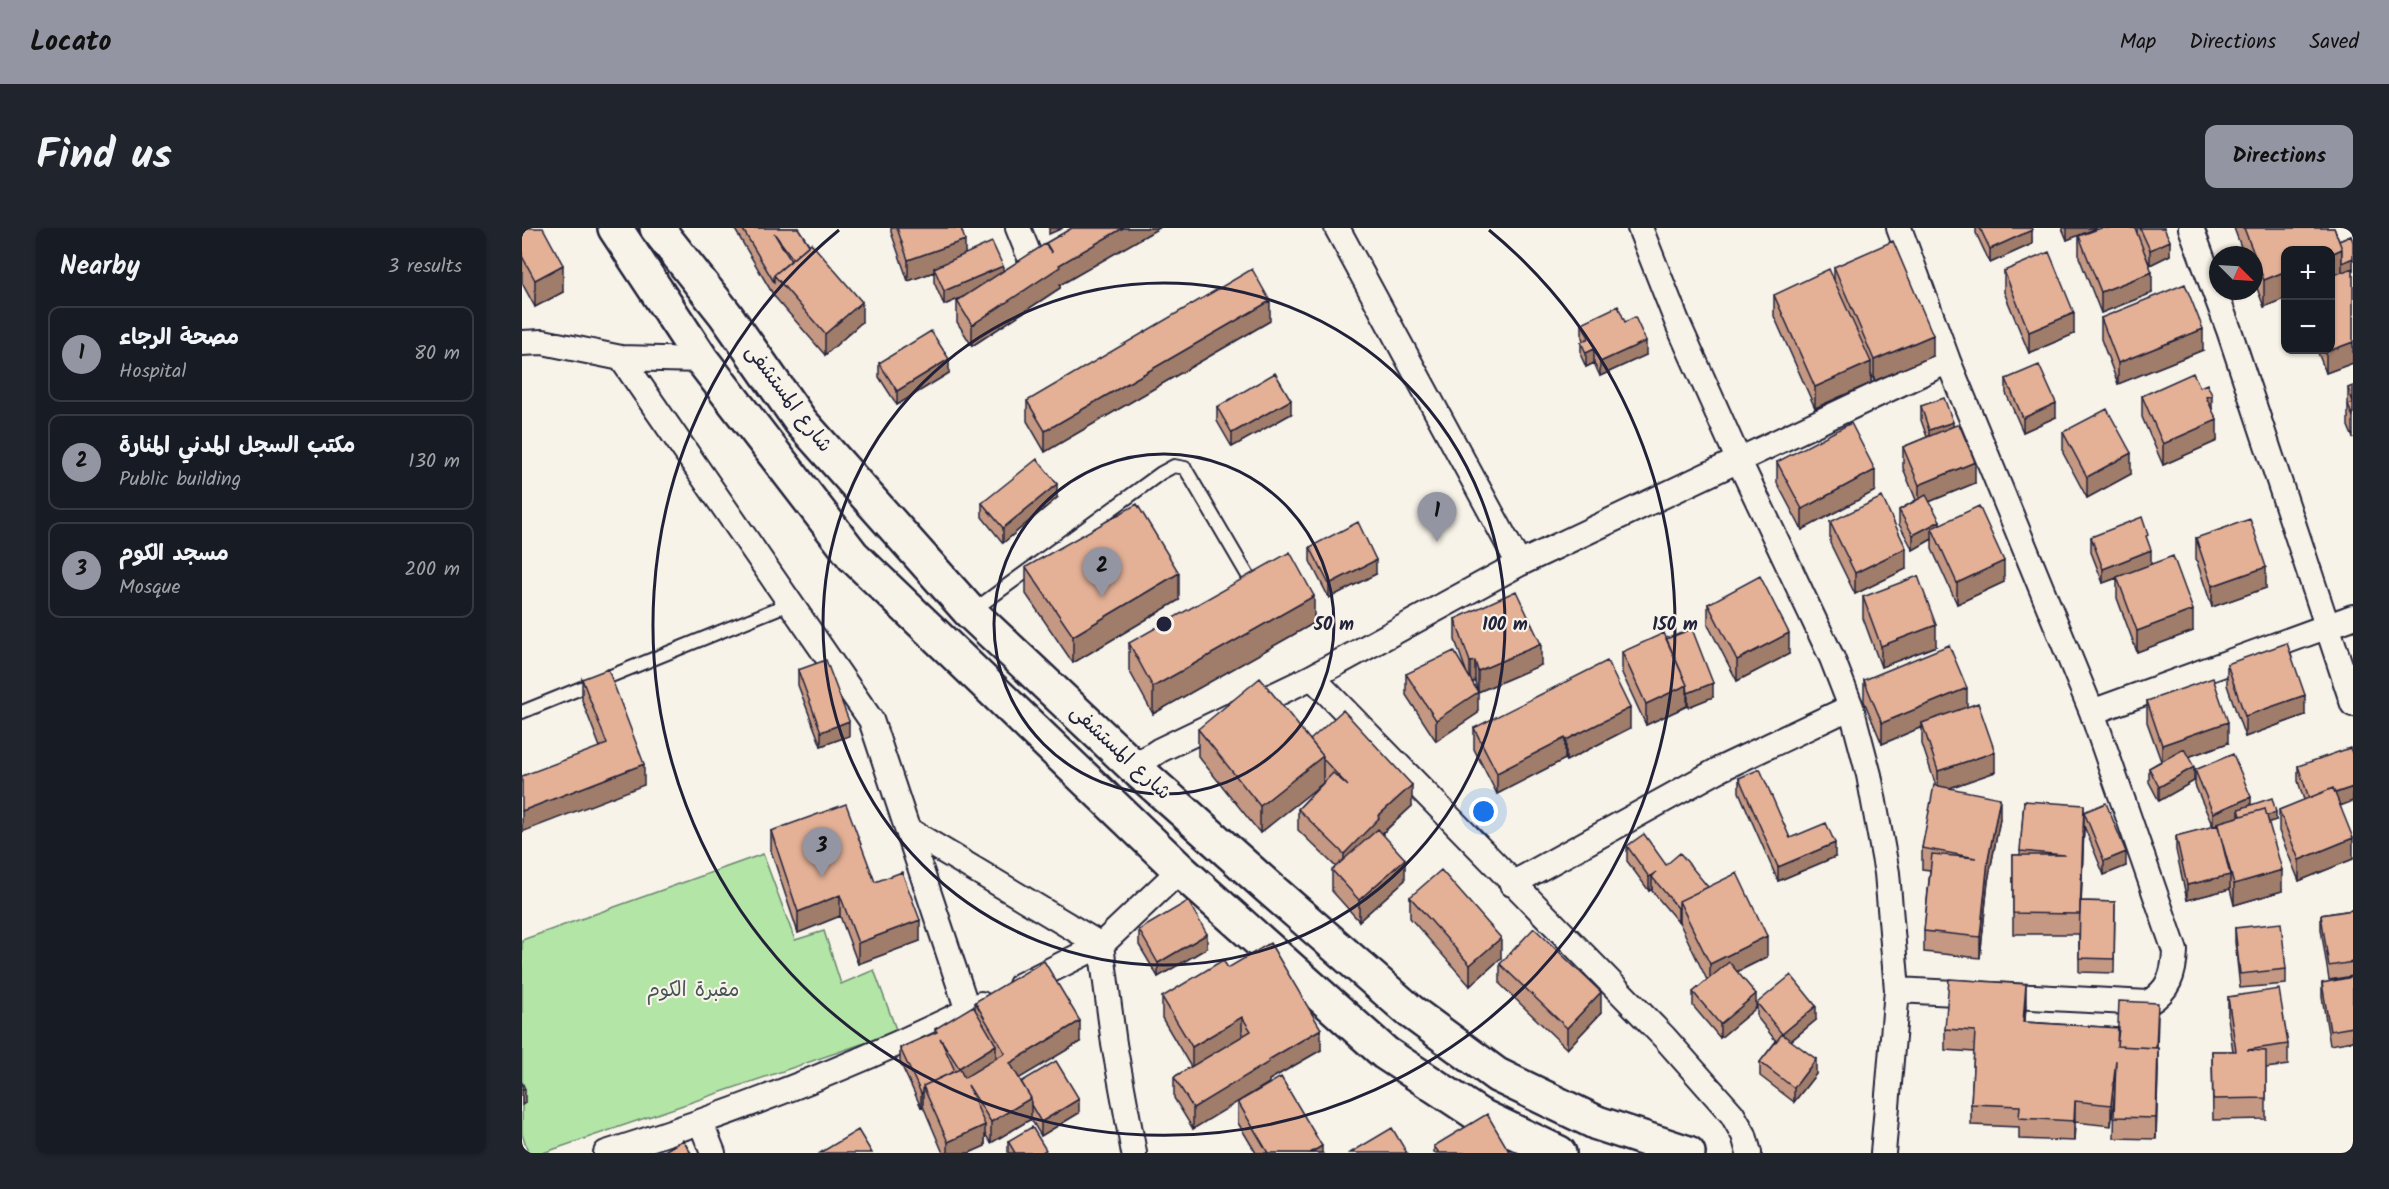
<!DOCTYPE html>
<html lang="en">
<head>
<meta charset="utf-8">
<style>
  :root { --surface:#171b24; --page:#20242c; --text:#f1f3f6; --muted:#9ea1a6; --line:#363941; --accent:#9495a2 }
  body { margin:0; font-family:Kalam,"Playpen Sans Arabic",sans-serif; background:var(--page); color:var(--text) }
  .controls { position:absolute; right:18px; top:18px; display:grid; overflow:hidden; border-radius:12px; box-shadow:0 2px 4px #0004 }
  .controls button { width:54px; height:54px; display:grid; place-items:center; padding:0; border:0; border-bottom:2px solid var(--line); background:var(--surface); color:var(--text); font:30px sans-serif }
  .compass { position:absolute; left:1687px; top:18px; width:54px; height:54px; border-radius:50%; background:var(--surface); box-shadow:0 2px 4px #0004; rotate:114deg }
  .you { position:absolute; left:962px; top:584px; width:21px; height:21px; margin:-15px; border:4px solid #fff; border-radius:50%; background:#1a73e8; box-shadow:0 0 0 9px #1a73e833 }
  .badge { display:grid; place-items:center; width:39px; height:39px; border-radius:50%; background:var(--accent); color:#111; font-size:20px; font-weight:700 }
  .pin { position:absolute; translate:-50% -50px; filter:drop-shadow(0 2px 3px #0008) }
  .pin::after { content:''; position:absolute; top:32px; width:21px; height:18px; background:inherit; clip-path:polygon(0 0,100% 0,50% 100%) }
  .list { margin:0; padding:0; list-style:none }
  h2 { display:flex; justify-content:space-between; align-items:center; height:78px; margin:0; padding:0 24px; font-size:26px }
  h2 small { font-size:20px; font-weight:400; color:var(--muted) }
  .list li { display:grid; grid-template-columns:39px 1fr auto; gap:18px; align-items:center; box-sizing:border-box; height:96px; margin:0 12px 12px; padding:0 12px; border:2px solid var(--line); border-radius:12px }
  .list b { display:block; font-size:22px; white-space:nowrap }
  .list p { margin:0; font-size:20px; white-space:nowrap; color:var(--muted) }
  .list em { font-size:20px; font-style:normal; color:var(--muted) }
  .map { position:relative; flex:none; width:1831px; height:925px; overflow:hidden; border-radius:12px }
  header { display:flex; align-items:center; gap:36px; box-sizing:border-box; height:84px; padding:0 30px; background:var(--accent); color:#111 }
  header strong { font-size:28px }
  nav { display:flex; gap:33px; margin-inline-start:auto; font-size:21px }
  .intro { display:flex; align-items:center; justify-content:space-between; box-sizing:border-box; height:144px; padding:0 36px }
  h1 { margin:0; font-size:42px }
  .button { padding:15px 27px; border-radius:12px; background:var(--accent); color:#111; font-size:21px; font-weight:700 }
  main { display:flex; gap:36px; padding:0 36px }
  aside { flex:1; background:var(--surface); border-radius:12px; box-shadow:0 2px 4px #0004 }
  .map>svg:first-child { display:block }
  .green { fill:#b3e5a6; stroke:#6a8470; stroke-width:1.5 }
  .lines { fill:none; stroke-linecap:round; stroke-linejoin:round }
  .service-casing { stroke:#22223b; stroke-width:16 }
  .minor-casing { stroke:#22223b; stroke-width:28 }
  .primary-casing { stroke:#22223b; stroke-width:38 }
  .service { stroke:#f7f3e8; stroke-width:12 }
  .minor { stroke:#f7f3e8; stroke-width:24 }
  .primary { stroke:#f7f3e8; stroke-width:33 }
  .wall { fill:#c49882; stroke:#22223b; stroke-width:1.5 }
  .shaded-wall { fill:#a07c6a; stroke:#22223b; stroke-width:1.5 }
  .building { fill:#e4b197; stroke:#22223b; stroke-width:1.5 }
  .ring { fill:none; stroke:#22223b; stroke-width:3 }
  .labels { text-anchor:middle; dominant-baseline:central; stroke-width:4.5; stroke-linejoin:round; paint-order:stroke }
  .street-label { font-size:20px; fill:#22223b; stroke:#f7f3e8 }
  .park-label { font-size:20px; fill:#465356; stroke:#f7f3e8 }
  .centre { fill:#22223b; stroke:#f7f3e8; stroke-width:3 }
  .ring-label { font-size:18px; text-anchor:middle; font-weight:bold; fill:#22223b; stroke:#f7f3e8; stroke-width:4.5; stroke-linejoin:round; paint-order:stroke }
</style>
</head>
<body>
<header>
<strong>Locato</strong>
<nav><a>Map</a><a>Directions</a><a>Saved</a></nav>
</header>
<div class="intro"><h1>Find us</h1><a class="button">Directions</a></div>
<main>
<aside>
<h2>Nearby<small>3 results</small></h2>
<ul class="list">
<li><span class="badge">1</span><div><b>مصحة الرجاء</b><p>Hospital</p></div><em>80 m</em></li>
<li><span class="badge">2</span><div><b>مكتب السجل المدني المنارة</b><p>Public building</p></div><em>130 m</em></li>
<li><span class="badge">3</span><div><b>مسجد الكوم</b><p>Mosque</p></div><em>200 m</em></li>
</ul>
</aside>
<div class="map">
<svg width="1831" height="925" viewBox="0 0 1831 925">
  <rect width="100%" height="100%" fill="#f7f3e8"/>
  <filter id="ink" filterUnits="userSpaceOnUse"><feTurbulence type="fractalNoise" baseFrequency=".0167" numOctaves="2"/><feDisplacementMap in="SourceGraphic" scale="12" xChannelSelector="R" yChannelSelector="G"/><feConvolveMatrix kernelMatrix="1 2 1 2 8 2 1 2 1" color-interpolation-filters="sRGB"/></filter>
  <g filter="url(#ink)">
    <path class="green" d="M241,626L273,712L302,703L319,756L352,742L375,804L21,925H6L0,906V712Z"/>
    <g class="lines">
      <defs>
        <path id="service" d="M449,384L639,245L652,238L663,240L729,353
          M0,484L269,375"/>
        <path id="minor" d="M496,0L507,27
          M815,0L997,336
          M1118,0L1156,96L1217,233L1310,430L1329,479L1347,547L1365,645L1375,762L1361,925
          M1669,0L1707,102L1831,476
          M0,115L21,114L99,130L180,132
          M99,130L349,492L446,783
          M790,449L1142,809L1210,886L1222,907L1227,925
          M1570,484L1831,389
          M612,539L638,522L790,449L997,336L1426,133
          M385,601L579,717L592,816L612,925
          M990,656L1198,541L1329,479
          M499,757L579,717L658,642
          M1375,762L1626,775C1647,762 1652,747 1653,723L1570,484L1426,133L1377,0
          M179,895L191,925
          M84,925C212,885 339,836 459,776"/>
        <path id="primary" d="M93,0L180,132L331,328L658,642L863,825L957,887L1037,925
          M135,0L203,86L279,194L448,384L612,539L746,659L888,783L975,847L1075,895L1166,925"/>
      </defs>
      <use href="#service" class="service-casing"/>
      <use href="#minor" class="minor-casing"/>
      <use href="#primary" class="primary-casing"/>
      <use href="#service" class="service"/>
      <use href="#minor" class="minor"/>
      <use href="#primary" class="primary"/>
    </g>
    <path class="wall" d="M0,0L41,64L13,79L0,55Z
      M212,0H276L340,94L303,127L252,68Z
      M369,0H439L443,26L481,43L524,17V15L550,0H637L538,57V60L450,118L435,94V73L441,69L422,77L412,54V44L386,53L369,4Z
      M1454,0H1509L1510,16L1468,35L1454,5Z
      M1540,0H1575L1545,12Z
      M1615,0H1642L1648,27L1628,37L1622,24L1630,65L1579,85L1557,29V8L1615,5Z
      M1712,0H1812L1817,13L1829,8L1831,14V135L1804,145L1795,122H1809V22H1764V70L1742,79L1732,52V27H1722Z
      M1312,39L1411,128L1352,153L1349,145V155L1293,180L1252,88V67L1312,53Z
      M1482,43L1552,106L1507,125L1482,64Z
      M1579,90L1681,122L1596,156L1579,111Z
      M748,93L523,224L505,193V173Z
      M1103,94L1124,127L1078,148L1072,135L1064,139L1059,128V114L1061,113L1060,109V95Z
      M357,135L427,145L375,177L357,149Z
      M1484,151L1534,189L1501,204L1484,165Z
      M1831,158V210L1826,198V160Z
      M1678,159L1690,181L1695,213L1641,237L1620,189V168Z
      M1399,178L1431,198L1453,255L1407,274L1418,297L1482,354L1435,376L1410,321V311L1391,322L1377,296V282L1394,272L1381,240V219L1405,209L1399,192Z
      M695,179L769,186L710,219L695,193Z
      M1541,204L1609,246L1565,270L1541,225Z
      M1255,234L1353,263L1280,302L1255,255Z
      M535,270L481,315L460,289V275Z
      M1308,294L1384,341L1333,366L1308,315Z
      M1569,309L1626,316L1629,337L1671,403L1615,424L1595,370V350L1581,355L1569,324Z
      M1674,310L1744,360L1690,379L1674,331Z
      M788,319L854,346L807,370L788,333Z
      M504,339L657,372L551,435L504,366Z
      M1341,369L1414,418L1359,439L1341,390Z
      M1186,376L1267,426L1215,453L1186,397Z
      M933,391L1019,437L956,464L953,453L951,454L956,485L914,513L884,467V446L944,443L933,412Z
      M792,395L631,486L607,442V415Z
      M1144,411L1191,469L1166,479L1165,478L1124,497L1100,445V424Z
      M1705,436L1783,487L1723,509L1705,457Z
      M276,442L327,508L299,518L276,457Z
      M60,451L122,557L78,519L60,472Z
      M1342,452L1445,479L1473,544L1427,560L1478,591L1466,653L1458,730L1402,724V703L1408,642L1400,641V620L1414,558L1400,516V499L1360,516L1342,473Z
      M1625,473L1706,515L1666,529L1672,553L1637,573L1627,554V540L1639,533L1625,494Z
      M952,500H1108L1044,533L1043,531L975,566L952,521Z
      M676,501L788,512L890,578L860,606L883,652L837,693L810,663V642L814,639L776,602V581L802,553L801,552V555L738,605L676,528Z
      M1831,527V573L1818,578L1831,631L1777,653L1757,603V582L1782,572L1776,553V538Z
      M1673,542L1754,592L1746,594L1760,663L1712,677L1708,661L1665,672L1654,622V608L1691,599L1673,557Z
      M1217,550L1268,610L1313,629L1256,653L1217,564Z
      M1502,573L1562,584L1604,638L1582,647L1562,598L1559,673L1593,674L1592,745L1557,744V706H1491V627H1498Z
      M249,603L353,654L398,713L336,736L318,688L276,705L249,623Z
      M1105,618L1144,637L1245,729L1215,744L1234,780L1198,810L1171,778V764L1185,752L1157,694H1156L1130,663V661L1127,663L1105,633Z
      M888,669L979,730L948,758L888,690Z
      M1831,682V748L1807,752L1799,701V687Z
      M1713,700L1764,741V756L1718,760L1713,714Z
      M617,702L685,720L636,749L617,717Z
      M978,736L1079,785L1045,821L978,756Z
      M706,740L799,822L747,852L671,901L652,870V849L669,839L640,790V769Z
      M1831,749V813L1808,817L1800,769V755Z
      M1706,769L1766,816V837L1744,840V891L1691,892L1690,823H1711L1706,790Z
      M453,774L558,814L497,850L499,854L557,885L519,908L509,891L469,915L463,906V918L447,925H421L401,878L399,879L378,834V820L413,804V801L453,781Z
      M1235,775L1294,792L1269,813L1294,846L1272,874L1238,848V834L1254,813L1235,789Z
      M1504,777L1503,794L1596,800L1636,789L1635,820L1636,841L1634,911L1592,910L1593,863L1589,898L1553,894L1552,913L1497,911V899L1449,897V876L1452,824L1423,822V801Z
      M716,874L800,925H734L716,895Z
      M486,913L524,925H486Z
      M912,918L988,925H912Z"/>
    <path class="shaded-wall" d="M527,0H541L527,6Z
      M601,0H637L538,57V60L450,118V97L537,37Z
      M1545,0H1575L1545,12Z
      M1510,2V16L1468,35V21Z
      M443,12V32L412,40V44L386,53V32Z
      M1648,13V27L1628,37V22Z
      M1820,21V48L1809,53V26Z
      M1831,30V44L1820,49V35Z
      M41,37V64L13,79V52Z
      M481,38V52L422,77V63Z
      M1764,43V70L1742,79V52Z
      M1630,44V65L1579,85V64Z
      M748,73V93L523,224V203Z
      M340,74V94L303,127V106Z
      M1552,85V106L1507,125V104Z
      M1681,101V122L1596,156V135Z
      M1411,107V128L1352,153V132Z
      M1124,113V127L1078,148V134Z
      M1831,114V135L1804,145V124Z
      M1072,121V135L1064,139V125Z
      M427,131V145L375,177V163Z
      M1349,134V155L1293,180V159Z
      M1690,167V188L1684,169Z
      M769,172V186L710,219V205Z
      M1534,175V189L1501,204V190Z
      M1695,192V213L1641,237V216Z
      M1431,194V208L1407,216V202Z
      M1609,225V246L1565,270V249Z
      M1453,234V255L1397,278V257Z
      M1353,242V263L1280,302V281Z
      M535,256V270L481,315V300Z
      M1418,293V307L1410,300V311L1391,322V307Z
      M1384,320V341L1333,366V345Z
      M1629,322V337L1581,355V341Z
      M854,332V346L807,370V356Z
      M1482,333V354L1435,376V355Z
      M1744,339V360L1690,379V358Z
      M657,345V372L551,435V408Z
      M792,368V395L631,486V459Z
      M1671,382V403L1615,424V403Z
      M1414,397V418L1359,439V418Z
      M1267,405V426L1215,453V432Z
      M1019,416V437L956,464V443Z
      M953,433V453L948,455V434Z
      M1191,455V469L1166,479V465Z
      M1165,457V478L1124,497V476Z
      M1445,460V481L1400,495V499L1360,516V495Z
      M956,464V485L914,513V492Z
      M1783,467V487L1723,509V488Z
      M1108,480V500L1044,533V512Z
      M327,493V508L299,518V504Z
      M1706,494V515L1640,538V517Z
      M1043,510V531L975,566V545Z
      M1473,524V544L1416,564V543Z
      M801,528V555L738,605V578Z
      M122,536V557L0,604V583Z
      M1672,539V553L1637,573V559Z
      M890,557V578L857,608L822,647V626L856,588Z
      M1831,559V573L1788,588V574Z
      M1729,569V583L1717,581V589L1695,595V598L1691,599V585Z
      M1478,570V591L1466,653L1458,730V709L1466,632Z
      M1562,577V598L1558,706V686Z
      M1754,584V592L1722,603V595Z
      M1831,610V631L1777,653V632Z
      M1313,615V629L1256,653V639Z
      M1604,624V638L1582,647V633Z
      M883,631V652L837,693V672Z
      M1760,642V663L1712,677V656Z
      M1134,644L1130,649V661L1127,663V649Z
      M1708,647V661L1665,672V657Z
      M318,667V688L276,705V684Z
      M1156,680H1157V694H1156Z
      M398,692V713L336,736V715Z
      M685,706V720L636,749V735Z
      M1245,708V729L1188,757V736Z
      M979,710V730L948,758V737Z
      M1504,756V777L1501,815V794Z
      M1079,764V785L1045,821V800Z
      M1234,766V780L1198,810V796Z
      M1294,778V792L1260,820V806Z
      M720,789V810L670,840V819Z
      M558,793V814L488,856V835Z
      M799,801V822L747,852V855L671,901V880L746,832Z
      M474,817V831L437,854V840Z
      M1636,820V841L1634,911V890Z
      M1294,831V846L1272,874V860Z
      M1594,832V853L1589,898V877Z
      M3,861V875L0,877V862Z
      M401,864V878L399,879V865Z
      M509,870V891L469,915V894Z
      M557,871V885L519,908V894Z
      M1553,873V894L1552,913V893Z
      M463,897V918L447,925H426V914Z
      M800,918V925H788Z"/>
    <path class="building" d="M0,0H21L41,37L13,52L0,28Z
      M220,0H276L287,17L271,31L252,5L269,33L252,47V54Z
      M375,0H439L443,12L386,32Z
      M550,0H601L537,37L538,39L450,97L435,73L523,16L530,25L524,15Z
      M1458,0H1509L1510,2L1468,21Z
      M1579,0H1613L1630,44L1579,64L1557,8Z
      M1618,0H1642L1648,13L1628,22Z
      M1722,0H1812L1820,21L1809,26V22H1764V43L1742,52Z
      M1829,8L1831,14V30L1820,35V21L1817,13Z
      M1371,13L1411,107L1352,132L1312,39Z
      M470,14L481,38L422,63L412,40Z
      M289,15L340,74L303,106L252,47Z
      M1527,24L1552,85L1507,104L1482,43Z
      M1831,40V114L1804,124L1803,122H1809V48Z
      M730,41L748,73L523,203L505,173Z
      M1307,41L1349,134L1293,159L1252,67Z
      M1663,56L1681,101L1596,135L1579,90Z
      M1096,78L1103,94L1113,89L1124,113L1078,134L1072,121L1064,125L1059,114L1067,110L1060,95Z
      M409,103L427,131L375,163L357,135Z
      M1517,137L1534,175L1501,190L1484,151Z
      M753,145L769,172L710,205L695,179Z
      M1671,145L1678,159L1685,156L1690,167L1684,169L1695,192L1641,216L1620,168Z
      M1831,158V174L1826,160Z
      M1422,170L1431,194L1407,202L1399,178Z
      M1831,175V189L1826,177Z
      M1585,181L1609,225L1565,249L1541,204Z
      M1329,195L1353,242L1280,281L1255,234Z
      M1437,196L1453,234L1397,257L1381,219Z
      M515,231L535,256L481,300L460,275Z
      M1404,267L1418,293L1391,307L1377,282Z
      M1360,269L1384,320L1333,345L1308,294Z
      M615,276L657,345L551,408L504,339Z
      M1457,278L1482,333L1435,355L1410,300Z
      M1620,289L1626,307L1624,308L1629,322L1581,341L1569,309Z
      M1728,291L1744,339L1690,358L1674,310Z
      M836,294L854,332L807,356L788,319Z
      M768,324L792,368L631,459L607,415Z
      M1651,328L1671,382L1615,403L1595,349Z
      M1238,348L1267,405L1215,432L1186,376Z
      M1396,348L1414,397L1359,418L1341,369Z
      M994,363L1019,416L956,443L953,433L948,434L933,391Z
      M1170,401L1191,455L1166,465L1165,457L1144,411Z
      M1142,405L1165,457L1124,476L1100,424Z
      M1765,415L1783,467L1723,488L1705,436Z
      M1427,417L1445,460L1360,495L1342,452Z
      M932,423L956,464L914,492L884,446Z
      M304,432L327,493L299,504L276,442Z
      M1085,433L1108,480L1044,512L1043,510L975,545L952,500Z
      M86,441L122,536L0,583V548L85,516L60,451Z
      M738,450L801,528L738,578L676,501Z
      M1691,450L1706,494L1640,517L1625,473Z
      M1456,475L1473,524L1416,543L1400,495Z
      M821,482L890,557L856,588L857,590L822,626L776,581L811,545L826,558L801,531V528L788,512Z
      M1828,520L1831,527V559L1813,565L1811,560L1787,570L1776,538Z
      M1662,521L1672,539L1637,559L1627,540Z
      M1711,526L1729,569L1691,585L1673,542Z
      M1238,541L1268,610L1304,595L1313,615L1256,639L1217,550Z
      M1412,557L1478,570L1466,632L1458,709L1402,703L1410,626L1454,630L1400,620Z
      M1811,560L1831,610L1777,632L1757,582Z
      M1750,570L1754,584L1745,588L1743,581L1719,588L1717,581Z
      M1502,573L1562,577L1558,686L1491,685V627H1543L1498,623Z
      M1584,575L1604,624L1582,633L1562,584Z
      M324,576L353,654L380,644L398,692L336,715L318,667L276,684L249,603Z
      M1743,581L1760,642L1712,656L1695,595Z
      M1696,597L1708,647L1665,657L1654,608Z
      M856,601L883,631L837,672L810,642Z
      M1122,606L1144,637L1158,625L1186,659L1157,673V680H1156L1130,649L1134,644L1127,649L1105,618Z
      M919,642L979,710L948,737L888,669Z
      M1215,645L1245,708L1188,736L1157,673Z
      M666,673L685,706L636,735L617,702Z
      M1558,673L1593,674L1592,731L1557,730Z
      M1831,682V734L1807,738L1799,687Z
      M1759,695L1764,741L1718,746L1713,700Z
      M1012,700L1079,764L1045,800L978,736Z
      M748,715L799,801L746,832L747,834L671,880L652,849L729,803L720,789L670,819L640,769L701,732L706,740Z
      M522,733L558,793L488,835L509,870L469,894L446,857L463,897L426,914L401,858L438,841L442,850L483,825L453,774Z
      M1207,734L1234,766L1198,796L1171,764Z
      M1269,747L1294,778L1260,806L1235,775Z
      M1831,749V799L1808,803L1800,755Z
      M1427,751L1504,756L1501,794L1597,800L1595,818L1636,820L1634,890L1592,889L1594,832L1589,877L1553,873L1552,893L1497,890L1498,878L1449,876L1453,803L1423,801Z
      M1757,761L1766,816L1725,822L1744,823V870L1691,871L1690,823H1714L1706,769Z
      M1597,773L1636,775L1634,820L1595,818Z
      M451,778L474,817L437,840L418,810L433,843L401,858V864L399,865L378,820L415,804L413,801Z
      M1260,806L1294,831L1272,860L1238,834Z
      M534,833L557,871L519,894L509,877V870L499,854Z
      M759,849L800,918L788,925H746L716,874Z
      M0,854L3,861L0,862Z
      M965,886L988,925H917L912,918Z
      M510,899L524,922L519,925H493L486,913Z
      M870,900L885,925H828Z
      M336,902L350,925H298Z
      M161,912L169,925H139Z"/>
  </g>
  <g class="ring">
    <circle cx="642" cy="396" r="170"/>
    <circle cx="642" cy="396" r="341"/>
    <path d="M967 2A511 511 0 1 1 317 2"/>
  </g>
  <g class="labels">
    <g class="street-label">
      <text transform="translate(266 171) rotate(53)">شارع المستشفى</text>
      <text transform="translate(598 525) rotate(43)">شارع المستشفى</text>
    </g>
    <g class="park-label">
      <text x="171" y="763">مقبرة الكوم</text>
    </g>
  </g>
  <circle cx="642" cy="396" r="9" class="centre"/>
  <g class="ring-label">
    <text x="812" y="402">50 m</text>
    <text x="983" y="402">100 m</text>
    <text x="1153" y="402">150 m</text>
  </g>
</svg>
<div class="controls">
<button>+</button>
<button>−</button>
</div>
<svg class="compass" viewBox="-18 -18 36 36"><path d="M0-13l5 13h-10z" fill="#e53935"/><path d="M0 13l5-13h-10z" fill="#9ea1a6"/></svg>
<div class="you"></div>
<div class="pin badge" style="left:915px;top:314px">1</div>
<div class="pin badge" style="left:580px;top:369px">2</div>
<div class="pin badge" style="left:300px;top:649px">3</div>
</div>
</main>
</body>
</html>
